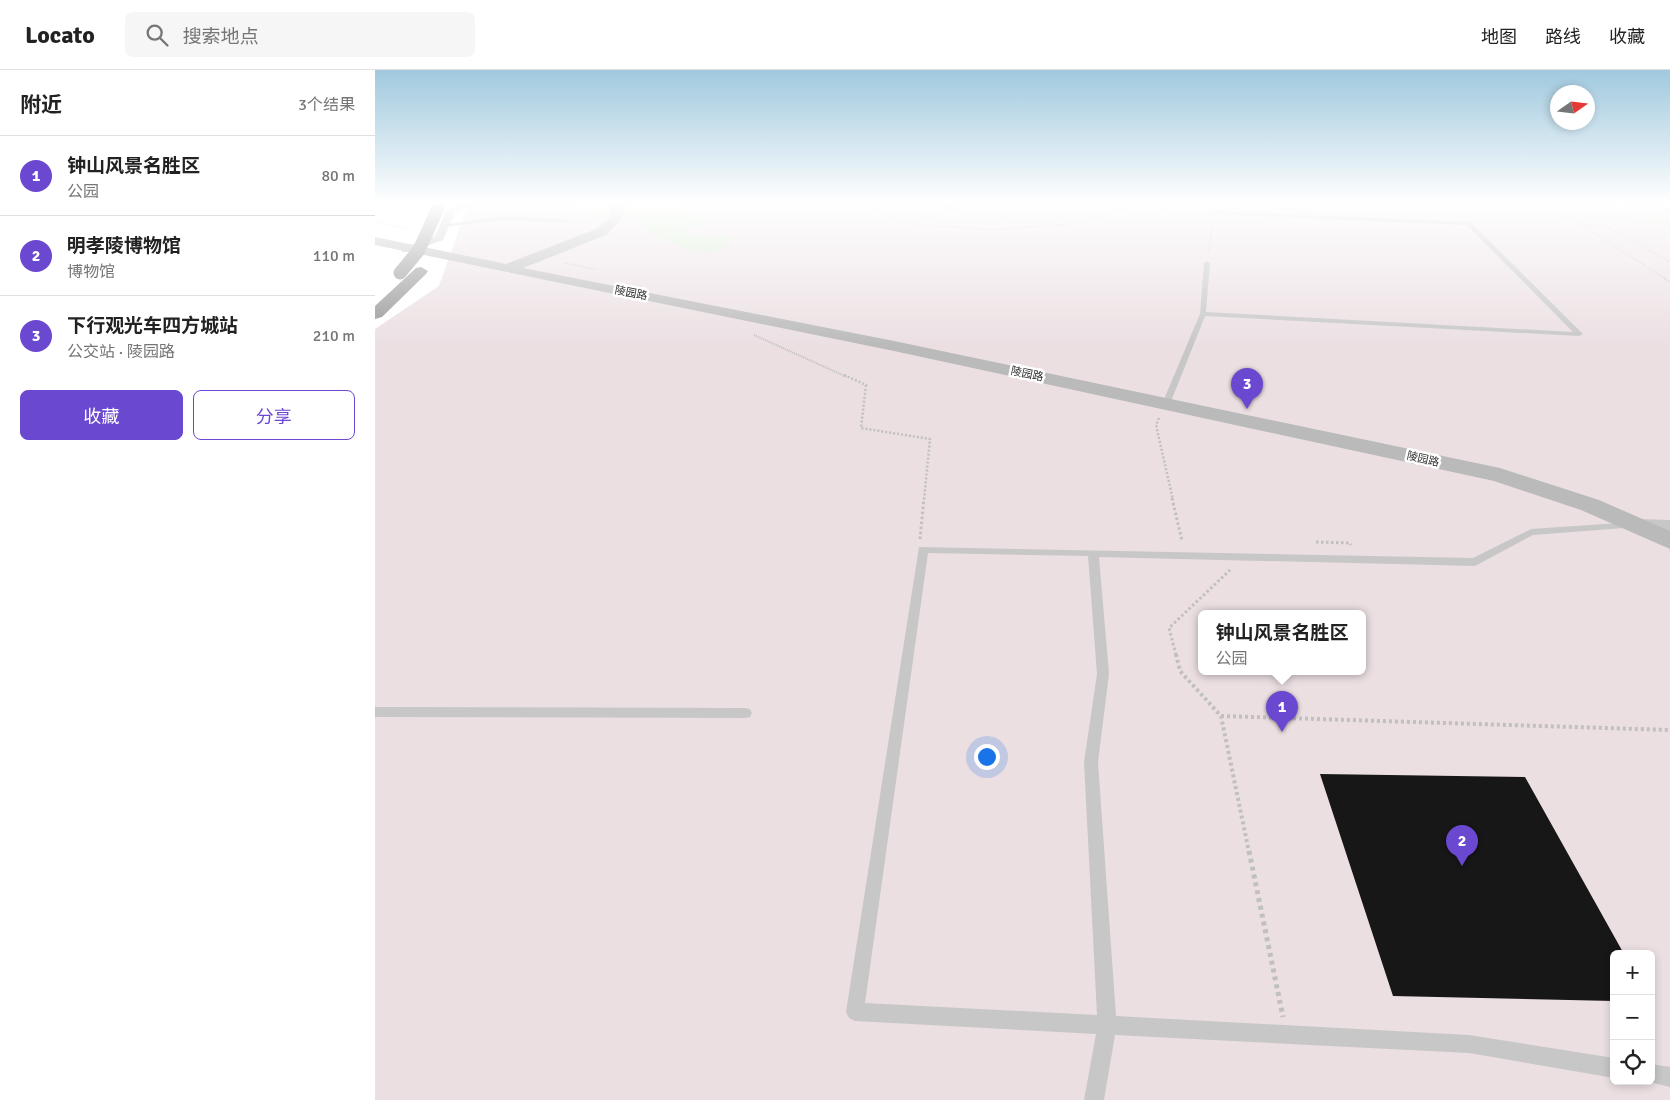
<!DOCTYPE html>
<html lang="zh">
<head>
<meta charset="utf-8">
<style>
  :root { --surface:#fff; --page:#f6f6f6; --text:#222; --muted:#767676; --line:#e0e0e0; --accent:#6b48d0 }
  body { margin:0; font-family:Signika,"Noto Sans SC",sans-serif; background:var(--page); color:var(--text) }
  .controls { position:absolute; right:15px; bottom:15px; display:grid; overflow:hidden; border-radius:8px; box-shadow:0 2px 8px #0003 }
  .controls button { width:45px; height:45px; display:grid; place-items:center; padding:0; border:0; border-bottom:1px solid var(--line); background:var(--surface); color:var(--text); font:25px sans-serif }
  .compass { position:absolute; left:1175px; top:15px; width:45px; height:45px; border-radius:50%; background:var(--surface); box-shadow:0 2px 8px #0003; rotate:76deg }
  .you { position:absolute; left:611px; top:686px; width:18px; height:18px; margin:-12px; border:4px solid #fff; border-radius:50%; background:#1a73e8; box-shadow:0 0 0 8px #1a73e833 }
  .badge { display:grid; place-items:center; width:32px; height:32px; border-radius:50%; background:var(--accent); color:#fff; font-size:16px; font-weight:700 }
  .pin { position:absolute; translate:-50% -41px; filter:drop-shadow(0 1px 2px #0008) }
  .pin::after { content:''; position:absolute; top:26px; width:18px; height:15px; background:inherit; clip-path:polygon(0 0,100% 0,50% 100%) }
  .popup { position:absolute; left:823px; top:540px; width:168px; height:65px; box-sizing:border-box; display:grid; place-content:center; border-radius:8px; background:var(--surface); filter:drop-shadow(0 1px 4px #0005); font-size:16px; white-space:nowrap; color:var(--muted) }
  .popup b { font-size:19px; color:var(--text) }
  .popup::after { content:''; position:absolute; left:50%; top:100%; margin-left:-10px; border:10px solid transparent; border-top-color:var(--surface) }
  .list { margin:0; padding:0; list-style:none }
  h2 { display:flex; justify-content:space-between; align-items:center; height:65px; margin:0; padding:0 20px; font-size:21px }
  h2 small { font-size:16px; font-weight:400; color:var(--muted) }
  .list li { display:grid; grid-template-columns:32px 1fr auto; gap:15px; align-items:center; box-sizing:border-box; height:80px; padding:0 20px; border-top:1px solid var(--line) }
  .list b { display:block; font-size:19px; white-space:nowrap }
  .list p { margin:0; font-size:16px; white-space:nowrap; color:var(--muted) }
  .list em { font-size:16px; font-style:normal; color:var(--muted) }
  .actions { display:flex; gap:10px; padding:15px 20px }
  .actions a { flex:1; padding:11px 0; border:1px solid var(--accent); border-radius:8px; text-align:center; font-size:18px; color:var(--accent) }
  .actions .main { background:var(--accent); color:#fff }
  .icon { flex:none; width:28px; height:28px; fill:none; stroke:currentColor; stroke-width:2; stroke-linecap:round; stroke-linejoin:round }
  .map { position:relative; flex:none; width:1295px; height:1030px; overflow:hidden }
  header { display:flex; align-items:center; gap:30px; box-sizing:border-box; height:70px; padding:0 25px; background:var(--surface); border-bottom:1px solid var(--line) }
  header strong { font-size:24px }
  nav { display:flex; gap:28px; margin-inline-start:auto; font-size:18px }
  .search { width:350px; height:45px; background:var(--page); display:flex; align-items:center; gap:12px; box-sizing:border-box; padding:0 18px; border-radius:8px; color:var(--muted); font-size:19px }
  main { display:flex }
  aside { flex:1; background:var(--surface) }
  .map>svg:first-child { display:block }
  .green { fill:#ebdfe2; fill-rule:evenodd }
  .water { fill:#d5e8ce }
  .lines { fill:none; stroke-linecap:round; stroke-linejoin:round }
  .canal { fill:#d5e8ce; fill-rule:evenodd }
  .building { fill:#171717 }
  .path-far5 { stroke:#c0c0c0; stroke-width:1; stroke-dasharray:1 1; stroke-linecap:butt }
  .path-far4 { stroke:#c0c0c0; stroke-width:2; stroke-dasharray:1 1; stroke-linecap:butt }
  .path-far3 { stroke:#c0c0c0; stroke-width:2.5; stroke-dasharray:2 2; stroke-linecap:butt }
  .path-far2 { stroke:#c0c0c0; stroke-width:3; stroke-dasharray:2.5 2.5; stroke-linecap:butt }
  .path-far1 { stroke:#c0c0c0; stroke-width:4; stroke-dasharray:3 3; stroke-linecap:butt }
  .path { stroke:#c0c0c0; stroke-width:5; stroke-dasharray:4 4; stroke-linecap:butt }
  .lane { fill:#c7c7c7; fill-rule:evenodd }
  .street { fill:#c7c7c7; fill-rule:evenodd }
  .secondary { fill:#bababa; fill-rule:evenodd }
  .highway { fill:#979797; fill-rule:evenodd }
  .highway-bridge { stroke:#979797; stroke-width:13 }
  .labels { text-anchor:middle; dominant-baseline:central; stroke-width:5; stroke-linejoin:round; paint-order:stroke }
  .far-street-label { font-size:11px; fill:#303030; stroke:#fff }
</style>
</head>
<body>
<header>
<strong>Locato</strong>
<div class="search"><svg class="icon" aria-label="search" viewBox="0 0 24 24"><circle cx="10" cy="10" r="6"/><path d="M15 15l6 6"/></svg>搜索地点</div>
<nav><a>地图</a><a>路线</a><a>收藏</a></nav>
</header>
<main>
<aside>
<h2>附近<small>3个结果</small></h2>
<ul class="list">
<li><span class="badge">1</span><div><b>钟山风景名胜区</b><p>公园</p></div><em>80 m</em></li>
<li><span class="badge">2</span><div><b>明孝陵博物馆</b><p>博物馆</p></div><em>110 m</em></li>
<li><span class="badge">3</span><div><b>下行观光车四方城站</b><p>公交站 · 陵园路</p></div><em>210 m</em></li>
</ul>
<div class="actions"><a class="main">收藏</a><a>分享</a></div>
</aside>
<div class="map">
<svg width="1295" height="1030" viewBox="0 0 1295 1030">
  <rect width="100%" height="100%" fill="#fff"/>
  <path class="green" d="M94,132H1295V1030H0V259L64,216ZM827,543H987V601H827ZM1239,884H1276V1011H1239Z"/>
  <path class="water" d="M180,132H300L312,137V145L330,152C324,158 315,155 309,161C324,171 341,161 354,169V174C328,195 292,170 268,159L266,151L260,148H223L205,144L198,135Z"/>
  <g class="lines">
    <path class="canal" d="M1242,132L1270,143L1295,147V153L1265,148L1239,137V133Z"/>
  </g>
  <path class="building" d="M945,704L1150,707L1249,884H1239V931L1018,926Z"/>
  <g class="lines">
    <path class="path-far5" d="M462,132L492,136L505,140L519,150L536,154L617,160L707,153L742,139L828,142
      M599,132H638
      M1170,132L1291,209
      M1188,132L1295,192
      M567,138L625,141L629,142L633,151C658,156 681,149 704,140L692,132H658
      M1219,144H1223L1236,132
      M1216,146L1295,154
      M0,151L35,160
      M675,151L687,156
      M539,153L586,132
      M1207,156H1231
      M834,183L837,154
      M190,193L223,200"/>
    <path class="path-far4" d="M1289,208L1295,212
      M379,265L472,307"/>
    <path class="path-far3" d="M469,305L491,315L486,358L555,369L549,430
      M784,348L781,355L798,430"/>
    <path class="path-far2" d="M797,428L807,471
      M545,469L549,428
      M941,472L975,473L976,475
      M801,585L794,558L855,500"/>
    <path class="path-far1" d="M801,584L805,601L846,646L874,782
      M846,646L1295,660"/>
    <path class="path" d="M874,781L908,947"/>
    <path class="lane" d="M0,132H35L0,134Z
      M839,141L1095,152L1208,264L1204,266L830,246L795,334L788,336L787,334L825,244L829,193L832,191L835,193L831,242L1198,262L1092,155L837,144Z
      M128,146L191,149L194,151L191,153L128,150L69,157L66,155Z
      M1258,452L1263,455L1262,457L1158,465L1100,496L724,487L734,604L723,692L741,946L1094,965L1239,988V1008L1094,983L740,965L729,1030H709L721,964L480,951L474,948L471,942L544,477L1098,488L1156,459ZM553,483L713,486L722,604L709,692L722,945L490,933Z
      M0,637L370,638L375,639L377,643L375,647L370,648L0,647Z
      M1276,994L1295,997V1017L1270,1011H1276Z"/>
    <path class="street" d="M91,132H105L80,143L68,170L35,182H27V178L60,166L72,139Z
      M1261,449L1295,450V462L1254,460L1251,455L1254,450Z"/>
    <path class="secondary" d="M239,132H251L246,150L231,165L148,198L519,271L1125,398L1224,430L1295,461V479L1206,440L1119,411L519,281L0,175V167L131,194L221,159L234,149Z"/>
    <path class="highway" d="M46,197L53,201L51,204L7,247L0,249V236L41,198Z"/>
    <path class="highway-bridge" d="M25,203L44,180L64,136"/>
  </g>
  <linearGradient id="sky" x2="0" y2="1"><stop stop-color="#a0c9de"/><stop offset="0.48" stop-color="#fff"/><stop offset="1" stop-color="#fff" stop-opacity="0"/></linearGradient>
  <rect width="1295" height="276" fill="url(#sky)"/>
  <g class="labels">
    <g class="far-street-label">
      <text transform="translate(256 223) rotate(11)">陵园路</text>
      <text transform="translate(652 304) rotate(12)">陵园路</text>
      <text transform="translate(1048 389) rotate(13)">陵园路</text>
    </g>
  </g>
</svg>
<div class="controls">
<button>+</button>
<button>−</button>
<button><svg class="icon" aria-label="locate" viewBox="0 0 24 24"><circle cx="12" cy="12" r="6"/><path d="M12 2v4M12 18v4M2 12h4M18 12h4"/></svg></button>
</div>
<svg class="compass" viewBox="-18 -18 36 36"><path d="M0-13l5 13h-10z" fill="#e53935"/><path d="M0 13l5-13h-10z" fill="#767676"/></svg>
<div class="you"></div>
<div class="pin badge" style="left:907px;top:662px">1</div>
<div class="popup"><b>钟山风景名胜区</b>公园</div>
<div class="pin badge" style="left:1087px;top:796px">2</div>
<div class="pin badge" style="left:872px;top:339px">3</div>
</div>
</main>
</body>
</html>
